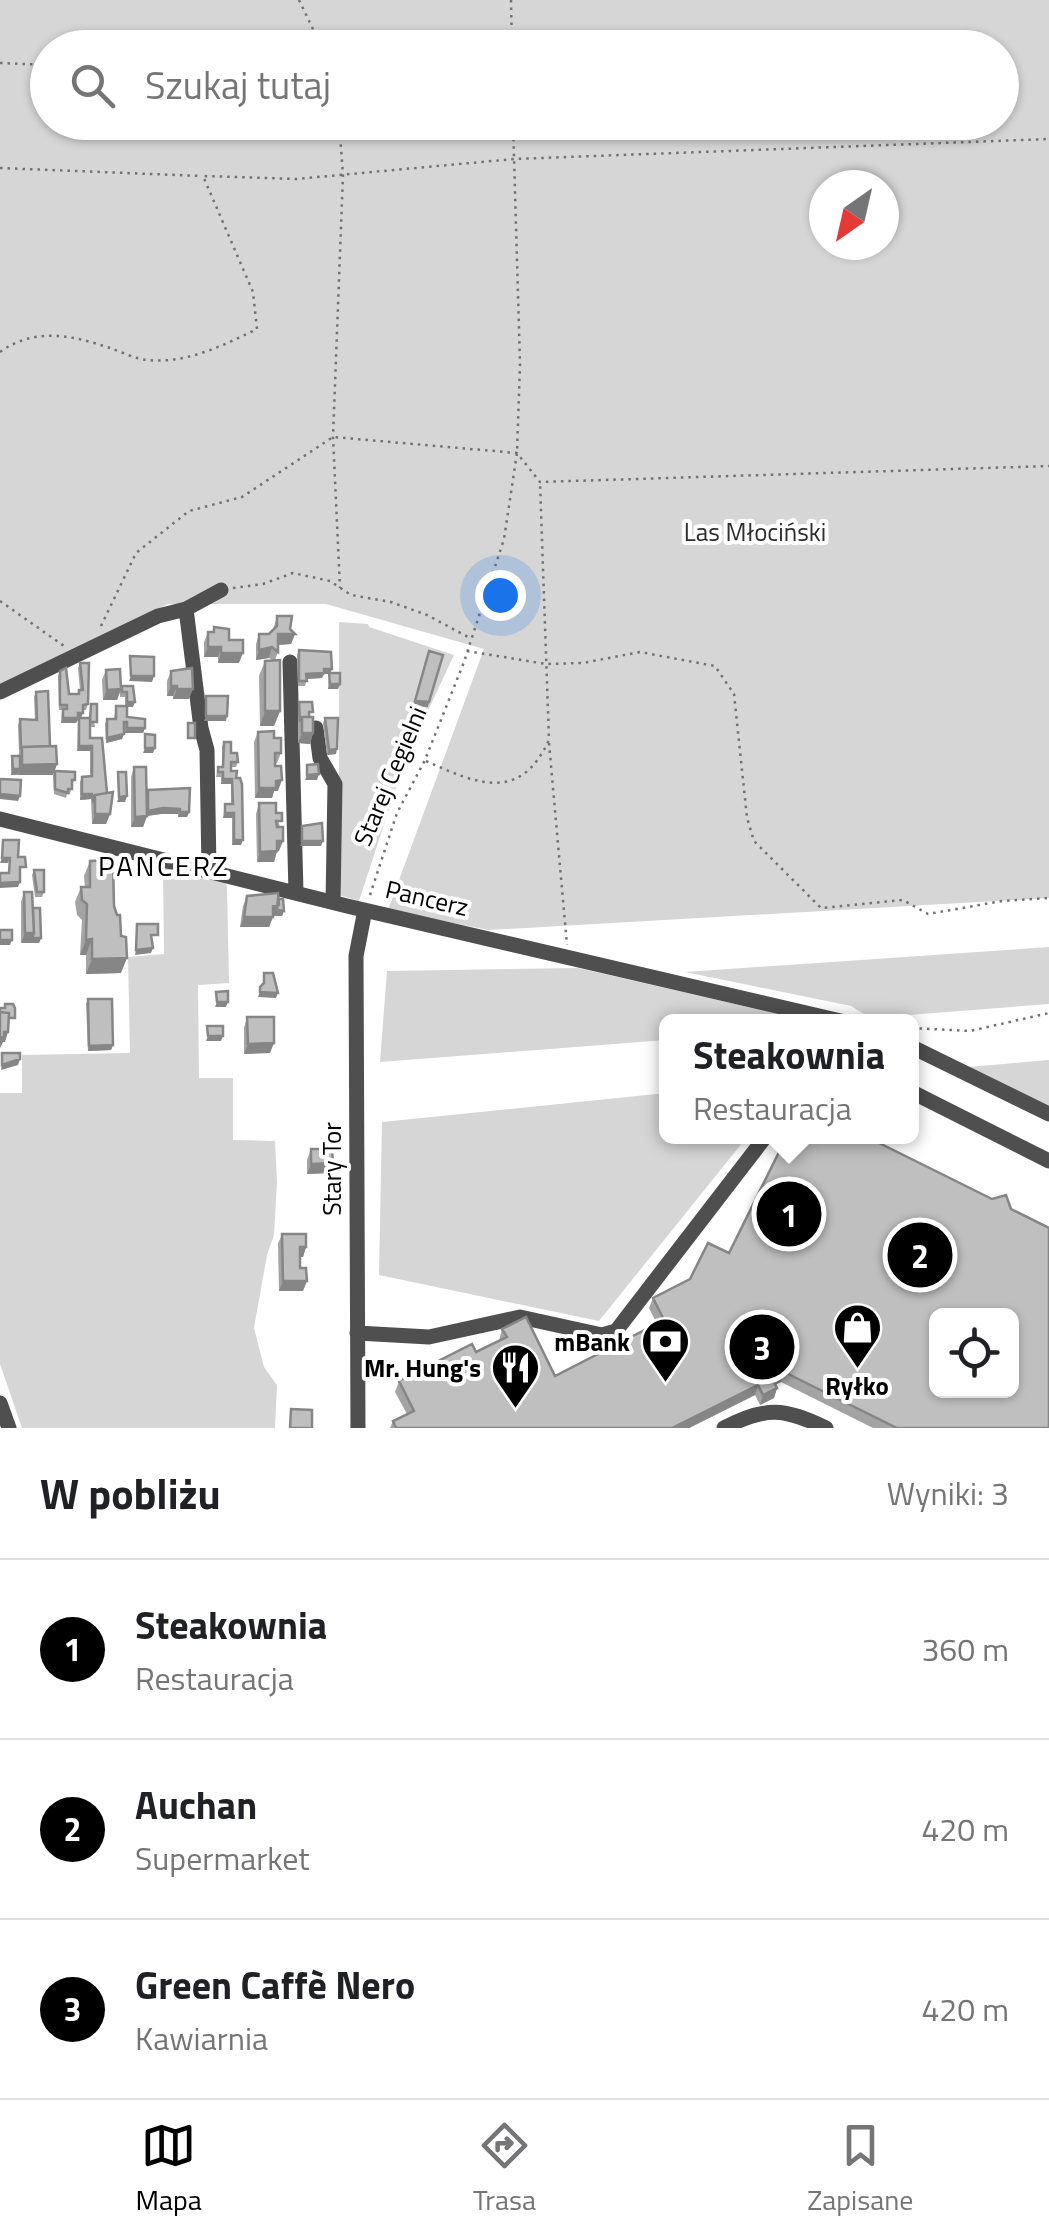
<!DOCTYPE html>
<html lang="pl">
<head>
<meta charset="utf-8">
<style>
  :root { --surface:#fff; --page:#f2f2f2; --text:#202124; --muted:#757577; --line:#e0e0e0; --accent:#000 }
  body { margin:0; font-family:"Titillium Web",sans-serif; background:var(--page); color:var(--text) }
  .controls { position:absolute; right:30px; bottom:30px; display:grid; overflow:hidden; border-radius:15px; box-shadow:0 2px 8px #0004 }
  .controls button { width:90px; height:90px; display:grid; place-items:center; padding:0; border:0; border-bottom:2px solid var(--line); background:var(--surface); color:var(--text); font:50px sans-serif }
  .compass { position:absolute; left:809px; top:170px; width:90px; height:90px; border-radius:50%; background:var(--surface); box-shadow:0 2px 8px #0004; rotate:214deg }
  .you { position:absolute; left:500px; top:595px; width:35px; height:35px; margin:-25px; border:8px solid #fff; border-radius:50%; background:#1a73e8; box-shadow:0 0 0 15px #1a73e833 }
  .badge { display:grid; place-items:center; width:65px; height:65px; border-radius:50%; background:var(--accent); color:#fff; font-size:32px; font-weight:700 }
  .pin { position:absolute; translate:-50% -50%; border:5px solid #fff; box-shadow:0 2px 10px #0006 }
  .popup { position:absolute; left:659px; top:1014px; width:260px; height:130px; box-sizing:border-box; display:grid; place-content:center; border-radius:15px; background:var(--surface); filter:drop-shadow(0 2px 8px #0005); font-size:32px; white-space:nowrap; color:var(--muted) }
  .popup b { font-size:38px; color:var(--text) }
  .popup::after { content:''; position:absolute; left:50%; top:100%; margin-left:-20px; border:20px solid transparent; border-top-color:var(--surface) }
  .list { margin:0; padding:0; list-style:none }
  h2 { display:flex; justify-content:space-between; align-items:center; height:130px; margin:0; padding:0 40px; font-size:42px }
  h2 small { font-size:32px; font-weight:400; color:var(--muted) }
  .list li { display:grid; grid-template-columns:65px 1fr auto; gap:30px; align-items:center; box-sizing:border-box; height:180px; padding:0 40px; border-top:2px solid var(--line) }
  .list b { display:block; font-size:38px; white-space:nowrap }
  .list p { margin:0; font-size:32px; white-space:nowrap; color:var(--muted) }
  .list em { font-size:32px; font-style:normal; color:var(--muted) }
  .icon { flex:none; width:55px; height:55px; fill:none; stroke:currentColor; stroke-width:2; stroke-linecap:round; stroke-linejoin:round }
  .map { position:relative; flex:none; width:1049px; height:1428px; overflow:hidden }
  .search { position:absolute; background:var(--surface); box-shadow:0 2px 8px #0004; left:30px; right:30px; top:30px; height:110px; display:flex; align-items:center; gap:25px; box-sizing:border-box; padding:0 35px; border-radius:55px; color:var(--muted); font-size:38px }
  .sheet { height:670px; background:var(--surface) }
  nav { display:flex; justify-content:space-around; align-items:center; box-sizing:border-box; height:140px; border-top:2px solid var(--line); background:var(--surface); font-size:28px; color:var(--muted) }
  nav a { display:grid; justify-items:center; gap:5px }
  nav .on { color:var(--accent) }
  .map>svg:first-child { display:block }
  .green { fill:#d6d6d6; fill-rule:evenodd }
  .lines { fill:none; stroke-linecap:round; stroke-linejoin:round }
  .path { stroke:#717171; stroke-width:2.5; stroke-dasharray:2.5 5; stroke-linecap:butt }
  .minor { stroke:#4f4f4f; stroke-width:15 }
  .wall { fill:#a4a4a4 }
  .shaded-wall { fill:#868686 }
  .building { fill:#bfbfbf; stroke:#868686; stroke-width:2.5; fill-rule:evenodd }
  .labels { text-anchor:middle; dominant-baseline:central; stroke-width:8; stroke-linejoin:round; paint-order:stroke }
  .park-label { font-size:25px; fill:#2d2d2d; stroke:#fff }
  .street-label { font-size:25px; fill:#000; stroke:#fff }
  .poi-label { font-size:25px; font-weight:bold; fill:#000; stroke:#fff; text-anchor:end }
  .neighbourhood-label { font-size:28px; letter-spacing:2.5px; fill:#000; stroke:#fff }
</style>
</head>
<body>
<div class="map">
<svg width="1049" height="1428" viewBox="0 0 1049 1428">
  <rect width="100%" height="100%" fill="#fff"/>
  <path class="green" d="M0,0H1049V898L489,930L388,910L484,649L326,604H168L0,684ZM48,48H1002V122H48ZM824,185H884V245H824Z
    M339,622L368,624L369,627L454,655L405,760L359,901L339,895Z
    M163,867L223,880L227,886L229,983L198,985L199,1078H233V1140L275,1141L277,1182L274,1235L267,1255L254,1328L264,1367L277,1385L275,1428H22L0,1364V1093H22V1055L130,1053L128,957L164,954Z
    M1049,947V1004L870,1018L851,1006L685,972Z
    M578,968L808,1021L666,1022V1040L380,1062L387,971Z
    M1049,1060V1108L968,1067Z
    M666,1093V1136L747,1137L599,1321L379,1275L382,1122Z"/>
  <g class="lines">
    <path class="path" d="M299,0L322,48
      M511,0L512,48
      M0,63L48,65
      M339,122L343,175L333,437L340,588
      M0,168L202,176
      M0,352C35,327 71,335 110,348C122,352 135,359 147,360C186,364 222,346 257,329L253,292L203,176L296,179L514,159L1049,139
      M233,588L263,584L293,573L330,581L351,595L391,602L427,615L468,637
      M0,601L64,646
      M101,626L136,553L189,511L242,497L333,437L517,453L540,482L1049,466
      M467,651L546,664L583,663L640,652L715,666L734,694L747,818L754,841L821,908L903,900L928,914L1002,901L1049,898
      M549,743L567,945
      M426,761C477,784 520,803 549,740L540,482
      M370,895L397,813L425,760L464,662L504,539L517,453L520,364L513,122
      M912,1028L970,1031L1049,1013"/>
    <path class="minor" d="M186,609L201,728L207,750L209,870
      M290,662L296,892
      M0,692L158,616L186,609L221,590
      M316,728L320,758L335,784L333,902
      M0,819L347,906L845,1022
      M912,1047L1049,1114
      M912,1092L1049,1161
      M357,1333L429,1337L520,1317L602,1335L616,1331L766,1136
      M0,1403L9,1428
      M358,1428L356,956L365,910
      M724,1428C766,1406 784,1408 826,1428"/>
  </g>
  <path class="wall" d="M277,616L295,634L291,644L278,645V652L275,660L280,711L274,726H260L259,676L265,661L272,660L269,658L256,660V644L259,634H269L273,630Z
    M214,627L229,640L239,663H218V657H204V642L208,632H212Z
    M299,650L330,673L338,689H328L329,674H324L322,678L307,679L305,686H298L297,655Z
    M80,663L88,704L86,710H83L81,718H89L91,704L95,727H90V738L110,814L106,824H92L91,799L80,800V782L82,777L90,776V751H77L78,723L79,719L76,723H61L62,710H59L58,676L60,671L69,694H77L79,690H80L78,668Z
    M106,670L121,689L133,686V707H127V717L145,728L143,733H125V727H124L122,739L106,743L105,724L107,719H114L116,706H125V697H120V692L117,700H103L102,680Z
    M171,671L189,699H173V696H167V681Z
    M36,692L50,746L57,764L53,775H11V761L12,756H18L19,753L18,725L20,719L35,720L34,697Z
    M299,702L311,717L313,733L310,744L298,743V707Z
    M325,718L336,754L327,755L323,723Z
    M258,732L274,738L281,753L277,763H275L278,791H274L272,798H255L254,742Z
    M224,742L238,762L236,767H231L241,845H232V818H223L225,804H231V784H221V777H216L218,767H222V747Z
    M134,767L146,795L148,790L189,812L187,817H178V814H161L147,816L143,827H131V777Z
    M55,771L73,785H72L70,794H67L66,798L54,794L53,776Z
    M259,803L276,813L280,827L279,851H277L274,862H257L256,814Z
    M90,861L114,906L121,973L86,974V955H80L82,920L77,915L75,902L81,887H85L84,876Z
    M34,870L44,892L42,897H35L32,875Z
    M24,892L33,908L41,938L39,943H21V902Z
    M247,896L278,899L284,911L282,916H273L269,927H240L243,906Z
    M88,999L113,1045L111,1050L88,1051L86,1004Z
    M247,1017L270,1053L244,1054V1028Z
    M311,1149L333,1163L329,1173L307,1174V1160Z
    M282,1234L306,1247L303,1257H300L303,1291H279L278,1244Z
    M729,1253L1049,1428H873L781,1382L776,1384L777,1388L774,1398L760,1405L755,1395L689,1428H390L393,1421L407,1414L395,1392L399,1381L476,1352L499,1341L502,1329L555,1376L657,1324L649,1308L653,1298L690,1279Z"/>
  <path class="shaded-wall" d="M278,634H295L291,644L274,645Z
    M208,647H221L218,657H204Z
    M272,647L269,658L256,660L259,650Z
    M221,653H243L239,663H218Z
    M324,669H332L330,674H324L322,678L305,679L306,674Z
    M131,676H154L152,682L129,681Z
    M330,684H340L338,689H328Z
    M171,686H177L173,696H167Z
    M121,689L117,700H103L107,690Z
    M177,689H193L189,699H173Z
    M415,701L429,702L428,707L413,706Z
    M127,702H135L133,707H125Z
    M265,711H280L274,726H260Z
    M78,713H83L81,718L78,719L76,723H61L63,718Z
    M206,716H227L226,721H204Z
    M127,728H145L143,733H125Z
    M302,733H313L310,744L298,743Z
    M124,734L122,739L106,743L107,738Z
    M79,746H92L90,751H77Z
    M145,748H155L153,753H143Z
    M337,749L336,754L327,755L329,750Z
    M57,764L53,775H18L22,765Z
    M13,769H20L18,774L11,775Z
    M319,774L317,780H305L307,775Z
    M223,779H232L231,784H221Z
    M282,780L278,791H274L272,798H255L259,788L276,781Z
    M0,794L20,796L18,801L0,799Z
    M82,794H92L91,799L80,800Z
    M127,796L125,802H117L119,797Z
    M163,808L180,809L178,814H161L146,816L148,811Z
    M180,812H189L187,817H178Z
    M225,813H234L232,818H223Z
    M95,814H110L106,824H92Z
    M147,816L143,827H131L135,817Z
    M234,840H243L241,845H232Z
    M277,841H283L279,851H275H277L274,862H257L260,852Z
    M302,841H323L321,846H300Z
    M2,858H10L8,863H0Z
    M20,882L18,887L0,888V883Z
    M279,905L284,911L282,916H269L273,906Z
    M244,917H273L269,927H240Z
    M25,933H34L41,938L39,943H21Z
    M92,939L86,955H80L86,940Z
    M0,940H12L10,945H0Z
    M153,948L151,953L135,955L136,950Z
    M127,958L121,973L86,974L92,959Z
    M260,992L278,993L276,998L258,997Z
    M217,1002H228L226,1007H215Z
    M4,1032H8L5,1042H3L0,1048V1037Z
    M208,1036H223L221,1041H206Z
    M274,1043L270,1053L244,1054L248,1044Z
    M113,1045L111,1050L88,1051L89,1046Z
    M20,1059L18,1065L1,1070L2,1065Z
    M333,1163L329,1173L307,1174L311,1164Z
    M300,1247H306L303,1257H296Z
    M283,1281H307L303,1291H279Z
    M784,1372L781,1382L769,1388L772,1378Z
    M758,1385L755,1395L689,1428H672Z
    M777,1388L774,1398L760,1405L763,1395Z"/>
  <path class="building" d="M277,616H292L290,629L295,634H278V652L272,647L259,650V634H269L277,626Z
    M214,627L229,629V640H243V653H221V647H208V632H214Z
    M299,650L331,652L332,669H324V673L306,674L307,681H299Z
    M429,651L443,655L429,702L415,701Z
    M130,656L154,657V676H131Z
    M280,660V711H265V661Z
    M80,663H89L88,704L83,705V713H78V718H63V709H67V705H60V671L66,668L69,694H79V690H83Z
    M192,668L193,689H177V686H171V671Z
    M120,669L121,689L107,690L106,670Z
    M329,673H340V684H330Z
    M122,686H133L135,702H127V692H122Z
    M48,691L50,746L22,747L21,749L20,719L37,720L36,692Z
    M206,696H228L227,716H206Z
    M299,702H312L313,712H309V717H302L300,722Z
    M91,704H97V722H90Z
    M116,706H127V717L145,719V728H127V722H124V734L107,738V719H116Z
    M302,717H313V733H302Z
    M79,718H90V738H102L107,793L95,795L93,800L92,794H82V777L92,776V746H79Z
    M325,718H338L337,749L329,750Z
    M188,723H195V738H188Z
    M274,731V738H281V753H275V766H281L282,780L276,781V788H259L258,732Z
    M145,734L155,735V748H145Z
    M224,742H231V753H237L238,762H231V771H237L236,778H240L242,784L243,840H234V813H225V804H233L232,779H223V772H218V767H223Z
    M56,746L57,764L22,765V747Z
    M12,756H20V769H13Z
    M318,764L319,774L307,775V765Z
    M134,767H146L147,816L135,817Z
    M55,771L75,772V780H72V789H68V793L55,789Z
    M118,772H126L127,796L119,797Z
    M0,779L21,780L20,796L0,794Z
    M190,788L189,812H180V809L163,808L148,811V790Z
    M113,792L110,814H95V795Z
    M259,803H276V813H282V821H276L277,827H283V841H277V851L260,852Z
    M322,823L323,841H302V826Z
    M3,840H19L18,857H25L26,867H20V882L0,883V873H9L10,858H2Z
    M113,860L114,906L117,915H120L121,936L126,937L127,958L92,959V939L86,940L87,904L82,900L81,887H90V861Z
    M34,870H44V892H37Z
    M24,892H32L34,933H25Z
    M278,893L279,905L273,906V917H244L247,896Z
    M278,899H283L284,911L277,910Z
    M33,908H40L41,938H32L34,933Z
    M137,924H158V935H151L153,948L136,950Z
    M0,930H12V940H0Z
    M264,973H273L278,993L260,992V987L264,983Z
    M228,991V1002H217L216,992Z
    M88,999H112L113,1045L89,1046Z
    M5,1004H13L15,1008V1018H9V1013L0,1012V1008H5Z
    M0,1012L9,1013L8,1032H4V1038L0,1037Z
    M247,1017H274V1043L248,1044Z
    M207,1026H223V1036H208Z
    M2,1053H20V1059L2,1065Z
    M787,1136H865L992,1199L1006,1195L1011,1209L1049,1228V1428H897L784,1372L772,1378L777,1388L763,1395L758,1385L672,1428H396L393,1421L414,1411L399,1381L472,1344L476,1352L507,1337L502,1329L526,1317L555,1376L664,1320L653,1298L690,1279L708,1243L729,1253ZM936,1316H1012V1390H936Z
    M311,1149H332L333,1163L311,1164Z
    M282,1234H306V1247H300V1268H306L307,1281H283Z
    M291,1409L312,1410V1428H290Z"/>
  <defs>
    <symbol id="shop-pin" viewBox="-11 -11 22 30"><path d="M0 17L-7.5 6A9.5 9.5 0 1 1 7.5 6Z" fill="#000" stroke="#fff"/><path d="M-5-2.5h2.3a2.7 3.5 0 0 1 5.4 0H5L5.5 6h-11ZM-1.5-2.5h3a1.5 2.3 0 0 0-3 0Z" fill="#fff"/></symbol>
    <symbol id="bank-pin" viewBox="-11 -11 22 30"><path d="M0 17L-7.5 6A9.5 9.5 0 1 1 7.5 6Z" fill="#000" stroke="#fff"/><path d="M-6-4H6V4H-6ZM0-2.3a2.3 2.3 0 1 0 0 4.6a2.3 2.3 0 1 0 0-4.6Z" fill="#fff"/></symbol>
    <symbol id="restaurant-pin" viewBox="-11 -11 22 30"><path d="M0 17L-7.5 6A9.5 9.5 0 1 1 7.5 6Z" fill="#000" stroke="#fff"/><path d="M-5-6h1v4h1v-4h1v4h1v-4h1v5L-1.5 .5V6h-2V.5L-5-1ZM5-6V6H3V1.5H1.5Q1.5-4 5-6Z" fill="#fff"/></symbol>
  </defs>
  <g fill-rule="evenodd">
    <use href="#shop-pin" x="830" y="1300" width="55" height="75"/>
    <use href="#bank-pin" x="638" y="1314" width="55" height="75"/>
    <use href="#restaurant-pin" x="488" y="1340" width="55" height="75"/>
  </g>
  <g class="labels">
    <g class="park-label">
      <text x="755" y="532">Las Młociński</text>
    </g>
    <g class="street-label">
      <text transform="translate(390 776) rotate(-67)">Starej Cegielni</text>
      <text transform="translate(427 898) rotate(13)">Pancerz</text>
      <text transform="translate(332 1169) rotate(-90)">Stary Tor</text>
    </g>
    <g class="poi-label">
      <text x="630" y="1342">mBank</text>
      <text x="481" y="1368">Mr. Hung's</text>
      <text x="857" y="1386" text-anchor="middle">Ryłko</text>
    </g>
    <g class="neighbourhood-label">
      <text x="164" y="865">PANCERZ</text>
    </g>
  </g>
</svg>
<div class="controls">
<button><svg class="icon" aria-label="locate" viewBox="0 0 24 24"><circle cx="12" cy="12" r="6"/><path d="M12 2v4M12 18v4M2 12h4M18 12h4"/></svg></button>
</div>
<svg class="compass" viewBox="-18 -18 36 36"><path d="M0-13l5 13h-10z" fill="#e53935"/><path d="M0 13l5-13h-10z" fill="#757577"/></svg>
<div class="you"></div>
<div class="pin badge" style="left:789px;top:1214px">1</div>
<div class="popup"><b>Steakownia</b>Restauracja</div>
<div class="pin badge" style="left:920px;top:1255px">2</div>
<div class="pin badge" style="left:762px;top:1347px">3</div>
<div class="search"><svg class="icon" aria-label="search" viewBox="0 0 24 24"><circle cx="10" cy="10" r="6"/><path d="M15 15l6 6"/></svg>Szukaj tutaj</div>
</div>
<section class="sheet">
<h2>W pobliżu<small>Wyniki: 3</small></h2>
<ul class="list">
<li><span class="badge">1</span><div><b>Steakownia</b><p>Restauracja</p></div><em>360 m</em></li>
<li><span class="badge">2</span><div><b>Auchan</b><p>Supermarket</p></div><em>420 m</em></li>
<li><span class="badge">3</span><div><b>Green Caffè Nero</b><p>Kawiarnia</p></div><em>420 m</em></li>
</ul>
</section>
<nav>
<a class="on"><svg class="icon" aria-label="map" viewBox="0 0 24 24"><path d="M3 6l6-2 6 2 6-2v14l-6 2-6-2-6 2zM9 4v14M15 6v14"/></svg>Mapa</a>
<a><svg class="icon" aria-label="directions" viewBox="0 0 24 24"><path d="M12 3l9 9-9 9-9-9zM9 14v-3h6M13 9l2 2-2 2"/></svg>Trasa</a>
<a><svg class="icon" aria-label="saved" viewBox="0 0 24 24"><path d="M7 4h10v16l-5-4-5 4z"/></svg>Zapisane</a>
</nav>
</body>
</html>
